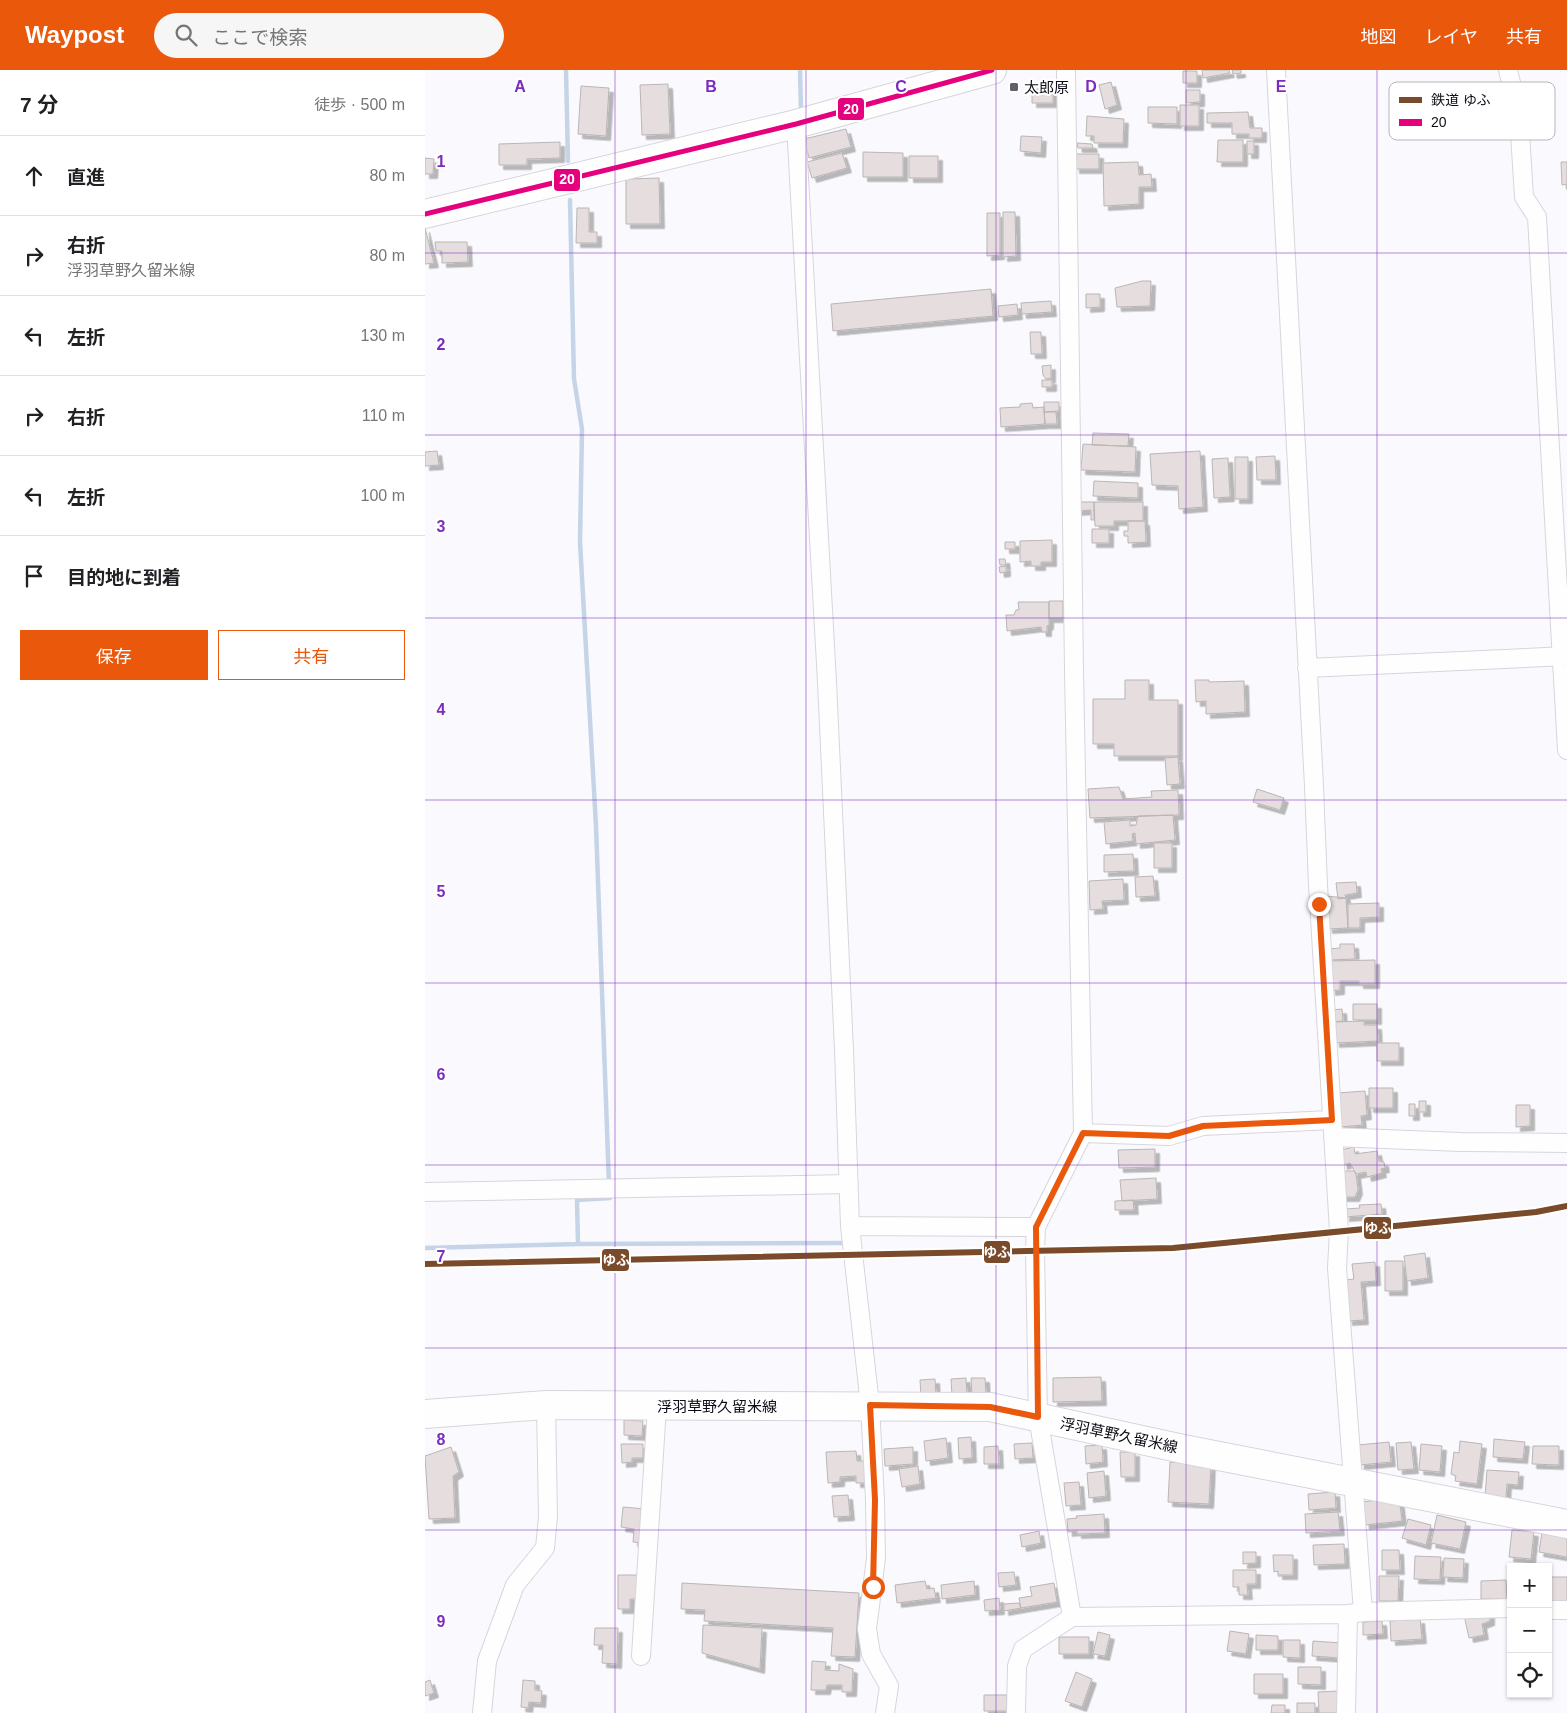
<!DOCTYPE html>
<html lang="ja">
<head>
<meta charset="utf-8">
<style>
  :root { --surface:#fff; --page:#f6f6f6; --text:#202124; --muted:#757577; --line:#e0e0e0; --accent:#ea580c }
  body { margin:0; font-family:Helvetica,"Noto Sans JP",sans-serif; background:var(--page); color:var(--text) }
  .controls { position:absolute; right:15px; bottom:15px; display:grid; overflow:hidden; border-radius:0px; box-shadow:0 1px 4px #0004 }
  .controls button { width:45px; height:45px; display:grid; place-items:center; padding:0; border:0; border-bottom:1px solid var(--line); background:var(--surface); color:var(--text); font:25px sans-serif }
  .stop { position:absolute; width:15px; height:15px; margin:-11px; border:4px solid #ea580c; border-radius:50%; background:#fff }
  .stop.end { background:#ea580c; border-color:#fff; box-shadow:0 1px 5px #0008 }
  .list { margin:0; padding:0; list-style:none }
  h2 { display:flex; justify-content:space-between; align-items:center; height:65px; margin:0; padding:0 20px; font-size:21px }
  h2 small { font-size:16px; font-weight:400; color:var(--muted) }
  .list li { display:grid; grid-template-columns:32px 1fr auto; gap:15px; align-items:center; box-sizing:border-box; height:80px; padding:0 20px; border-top:1px solid var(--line) }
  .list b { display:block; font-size:19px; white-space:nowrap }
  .list p { margin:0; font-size:16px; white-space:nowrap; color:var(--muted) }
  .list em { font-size:16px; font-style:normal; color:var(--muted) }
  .actions { display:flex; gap:10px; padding:15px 20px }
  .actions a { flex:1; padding:11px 0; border:1px solid var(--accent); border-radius:0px; text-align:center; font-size:18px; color:var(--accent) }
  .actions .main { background:var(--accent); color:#fff }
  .icon { flex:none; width:28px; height:28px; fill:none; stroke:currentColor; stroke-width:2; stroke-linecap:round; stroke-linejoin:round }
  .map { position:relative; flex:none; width:1142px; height:1643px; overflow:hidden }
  header { display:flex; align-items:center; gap:30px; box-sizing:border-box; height:70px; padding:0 25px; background:var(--accent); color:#fff }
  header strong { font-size:24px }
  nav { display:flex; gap:28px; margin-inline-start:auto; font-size:18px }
  .search { width:350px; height:45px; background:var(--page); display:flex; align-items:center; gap:12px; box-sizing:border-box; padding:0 18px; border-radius:28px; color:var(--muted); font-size:19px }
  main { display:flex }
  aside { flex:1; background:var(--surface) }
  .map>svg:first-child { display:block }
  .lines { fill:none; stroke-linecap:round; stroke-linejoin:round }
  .stream { stroke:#c6d4e7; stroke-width:4.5 }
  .building { fill:#e5ddde; stroke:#bbb5b5; filter:url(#shadow) }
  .street-casing { stroke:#d6d5dd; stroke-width:20 }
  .primary-casing { stroke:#d6d5dd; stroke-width:30 }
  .highway-casing { stroke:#d6d5dd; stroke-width:30 }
  .street { stroke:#fefeff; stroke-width:18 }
  .primary { stroke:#fefeff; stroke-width:28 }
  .highway { stroke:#fefeff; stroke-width:28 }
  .bus-1-casing { stroke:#fff; stroke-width:9 }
  .bus-1 { stroke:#e5007d; stroke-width:5 }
  .rail-1-casing { stroke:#fff; stroke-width:10 }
  .rail-1 { stroke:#7a4b2a; stroke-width:6 }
  .route { stroke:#ea580c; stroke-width:6 }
  .grid { fill:none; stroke:#7b2cbf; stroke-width:1; stroke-opacity:0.55 }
  .poi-dot { fill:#615f67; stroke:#fff; stroke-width:2 }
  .labels { text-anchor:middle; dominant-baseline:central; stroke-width:4; stroke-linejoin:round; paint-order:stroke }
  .poi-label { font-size:15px; fill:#0e0c16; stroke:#fff; text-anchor:start }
  .street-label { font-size:15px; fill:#0e0c16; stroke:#fff }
  .key { fill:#fff; stroke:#b7b6b9; stroke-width:1 }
  .key-label { font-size:14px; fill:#0e0c16 }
  .grid-label { font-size:16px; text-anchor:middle; font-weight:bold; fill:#7b2cbf; stroke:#fff; stroke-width:4; stroke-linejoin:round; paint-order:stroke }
  .line-badge { stroke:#fff; stroke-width:2 }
  .badge-label { font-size:14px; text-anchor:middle; font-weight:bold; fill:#fff }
</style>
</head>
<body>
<header>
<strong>Waypost</strong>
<div class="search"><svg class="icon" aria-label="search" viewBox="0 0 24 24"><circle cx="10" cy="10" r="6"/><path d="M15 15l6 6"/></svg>ここで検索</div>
<nav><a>地図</a><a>レイヤ</a><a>共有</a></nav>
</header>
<main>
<aside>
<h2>7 分<small>徒歩 · 500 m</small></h2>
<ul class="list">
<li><svg class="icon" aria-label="ahead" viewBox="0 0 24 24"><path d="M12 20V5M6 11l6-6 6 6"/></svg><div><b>直進</b></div><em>80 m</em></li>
<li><svg class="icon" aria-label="right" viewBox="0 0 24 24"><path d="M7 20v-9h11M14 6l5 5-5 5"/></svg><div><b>右折</b><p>浮羽草野久留米線</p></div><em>80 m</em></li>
<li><svg class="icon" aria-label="left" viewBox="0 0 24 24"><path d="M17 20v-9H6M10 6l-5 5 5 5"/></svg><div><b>左折</b></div><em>130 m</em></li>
<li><svg class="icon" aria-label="right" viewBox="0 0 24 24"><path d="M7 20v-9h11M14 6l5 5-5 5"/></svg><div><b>右折</b></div><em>110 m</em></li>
<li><svg class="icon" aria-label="left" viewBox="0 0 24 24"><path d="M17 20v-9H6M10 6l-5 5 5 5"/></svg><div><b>左折</b></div><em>100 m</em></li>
<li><svg class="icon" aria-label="arrive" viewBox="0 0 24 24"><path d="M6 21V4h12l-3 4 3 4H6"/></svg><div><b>目的地に到着</b></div></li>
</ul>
<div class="actions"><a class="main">保存</a><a>共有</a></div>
</aside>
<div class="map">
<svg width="1142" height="1643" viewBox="0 0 1142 1643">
  <defs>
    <filter id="shadow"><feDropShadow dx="4.5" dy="4.5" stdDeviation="0" flood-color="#0004"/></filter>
  </defs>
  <rect width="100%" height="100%" fill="#fafafe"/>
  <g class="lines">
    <path class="stream" d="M141,0L143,91
      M375,0L376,40
      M145,130L149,309L157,359L155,472L171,756L184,1115
      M153,1174L152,1130L185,1128L184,1123
      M0,1178L153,1174L420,1173"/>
  </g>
  <path class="building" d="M777,0H804L805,3L778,8Z
    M807,0H816V3L808,4Z
    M758,1H772V13H758Z
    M686,12L692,35L680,39L674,15Z
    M243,14L245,64L217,65L215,15Z
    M156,16L184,18L181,66L153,64Z
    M607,19H628V33H607Z
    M761,20H775V32L761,33Z
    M755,35H774V56H755Z
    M723,37H752V54L723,53Z
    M823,42L825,58H837V68H824V64H807V53H782V43Z
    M662,46L699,49L698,73H669V66H661Z
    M421,59L426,77L384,88L379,69Z
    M596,66L617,67L616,83L595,81Z
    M793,70H818V92H792Z
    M822,71H829V84H822Z
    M135,72V88L102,89V95H74V74Z
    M652,73L667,74L668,78H653Z
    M438,82L478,83V107H438Z
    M417,83L422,98L387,108L382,92Z
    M650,84H674V99H650Z
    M484,86H513V108H484Z
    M0,88L9,89L8,104H0Z
    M713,92L714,105L726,104L727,117H714V134L679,136L678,93Z
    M1136,92H1142V114L1137,115Z
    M234,108L235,154H201V109Z
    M152,138H164V162H172V173H151Z
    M578,142H590L591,186L578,187Z
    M562,143H575V185L562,186Z
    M0,158L9,193L0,194Z
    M10,172H42L43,192L17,193V181H11Z
    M717,211H726L725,236L692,237L690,218Z
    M566,219L568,246L408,261L406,234Z
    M661,224H675V237L661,238Z
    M626,231L627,242L597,244L596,233Z
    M592,234L593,245L574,247L573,236Z
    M605,262H616L617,284H606Z
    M626,295V308L621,309L618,305L617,296Z
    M617,310H627V317H617Z
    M619,332H634V341L619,342Z
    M607,333L608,338L619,337L620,354L576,357L575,338L595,337V334Z
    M619,342H631L632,354H620Z
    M668,363L704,364L703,376L667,375Z
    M658,374L711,377L710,402L656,400Z
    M12,381L14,395L0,396V382Z
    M775,381L778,437L754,439L753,416L727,415L725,384Z
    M850,386L851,410H832L831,387Z
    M810,387H823V429H810Z
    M803,388L805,427L789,428L787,389Z
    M669,411L713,413V428L668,426Z
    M651,432H669V450H666V440L651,441Z
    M669,432H718V451H689V456H670Z
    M703,451H720L721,472L703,473V466H699V461H703Z
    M667,459H684V473H667Z
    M627,470V492H616V496H606V491L595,492V471Z
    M580,472H590V479H580Z
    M574,489H580L581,495H575Z
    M581,496V502L575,503L574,497Z
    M624,531H638V548H624Z
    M593,532H624V555L622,556V562H617L616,557L582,561L581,545H589L591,540H594Z
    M700,610H724V630H753V686H689V674H668V629H700Z
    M770,610H784V612L819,611L820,642L781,644V631L771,632Z
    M753,687L755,714L742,715L740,688Z
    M694,717L698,729L727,727L726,721L753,720L754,745L665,748L663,719Z
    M832,719L859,728L855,740L828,732Z
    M748,745L750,770L711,774L710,763L707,764L708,771L681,774L679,752L705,750V756L711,755L713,746Z
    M729,773H747V798H729Z
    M708,784L709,801L679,802V785Z
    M728,806L730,826L711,827L710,807Z
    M698,809L699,830L677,831L678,839L665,840L664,811Z
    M931,812L932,823L920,825L921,828L913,829L911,813Z
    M901,826L921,828L923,858L903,859Z
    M954,833V847L935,848V858H923V834Z
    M915,874H929L930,889L905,890L904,879L915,878Z
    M950,890V914H934V911H915V920L906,921L905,891Z
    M928,934H952V950H928Z
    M917,939L918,951L905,952V940Z
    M939,951V955H952L953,971L910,973L909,952Z
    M952,973H974V991H952Z
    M944,1018H968V1038H944Z
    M940,1021L942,1045L936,1046L937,1055L915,1057L912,1023Z
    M994,1031H1001V1042H994Z
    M984,1034H990V1046H984Z
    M1091,1035H1105V1056L1091,1057Z
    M929,1077L930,1084L952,1081L954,1091L959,1092L960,1098L956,1099L957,1103L942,1107L941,1102L931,1104L925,1093L918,1095L916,1080Z
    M730,1079V1097L694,1098L693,1080Z
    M915,1101H929L931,1104L933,1120L930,1127H916Z
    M731,1108L732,1129L697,1131L695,1110Z
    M708,1130L709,1140H690V1131Z
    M956,1134L957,1144L920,1147V1139L935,1138L934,1135Z
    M1000,1183L1003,1208L982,1211L979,1186Z
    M960,1191H978V1221H960Z
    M950,1192L951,1211L936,1212L939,1250L923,1251L920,1210L929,1209L927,1194Z
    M676,1307L677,1331L628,1332V1308Z
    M541,1308L542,1326H527L526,1309Z
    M546,1308H560L561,1325L547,1326Z
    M510,1309L511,1327L496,1328L495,1310Z
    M199,1350L218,1351L217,1366L199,1365Z
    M546,1367L547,1388L534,1389L533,1368Z
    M521,1368L523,1388L501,1391L499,1371Z
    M1069,1369L1100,1372L1098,1389L1068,1387Z
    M1035,1371L1057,1374L1052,1414L1030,1411L1031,1406L1026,1404L1029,1382L1034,1383Z
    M964,1372L966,1392L935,1395L933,1375Z
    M986,1372L989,1399L973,1400L971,1373Z
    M607,1373L608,1388L590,1389L589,1374Z
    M196,1374H218V1388H207V1392L197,1393Z
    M996,1374L1017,1376L1015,1402L994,1400Z
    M677,1375L678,1392L661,1394L660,1376Z
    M573,1376L574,1394H559V1377Z
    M1108,1376H1134V1395L1107,1394Z
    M26,1377L34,1402L28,1406L30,1448L4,1449L0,1386Z
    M488,1377V1394L460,1396L459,1379Z
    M431,1381L432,1391H443L444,1413H431V1406L415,1407V1412L403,1413L401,1382Z
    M695,1382H710V1407H696Z
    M745,1392L786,1394L784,1434L743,1432Z
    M493,1396L495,1414L477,1417L474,1399Z
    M1062,1400L1094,1402L1093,1415L1082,1414L1081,1428L1060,1427Z
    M679,1401L681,1426L664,1428L662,1403Z
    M654,1412L656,1435L641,1436L639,1413Z
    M910,1422L911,1438L884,1440L883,1424Z
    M423,1425L425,1446L409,1447L407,1426Z
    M974,1427L977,1451L940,1455L937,1432Z
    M198,1437L220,1439L217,1473L208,1472L209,1459L196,1457Z
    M913,1442L915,1461L881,1463L880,1444Z
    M679,1444L680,1463L652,1464V1461L643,1462L642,1449L652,1448L651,1446Z
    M1012,1445L1041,1452L1035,1479L1006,1473Z
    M983,1449L1006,1455L1001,1475L977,1468Z
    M1087,1460L1109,1462L1106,1489L1084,1487Z
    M614,1461L616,1473L597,1477L595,1465Z
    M1117,1462L1142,1466V1487L1114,1482Z
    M919,1474L920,1494L889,1495L888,1475Z
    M957,1480H974L975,1500H957Z
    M818,1482H831V1493L818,1494Z
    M848,1485H868V1505H853V1501L849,1502Z
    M990,1486L1016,1487L1015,1510L989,1509Z
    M1019,1488L1039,1489L1038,1508L1018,1507Z
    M808,1500H831V1514H822L823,1525H814V1517H808Z
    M589,1502L591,1515L574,1517L573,1503Z
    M193,1505H216V1529H205V1539H193Z
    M954,1506H974L973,1531H954Z
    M1124,1507H1142V1531H1124Z
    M1081,1510L1082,1529H1056V1511Z
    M500,1511L502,1519L509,1518L511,1528L472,1533L470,1515Z
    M549,1511L550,1525L517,1529L516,1515Z
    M257,1513L434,1523L430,1587L406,1586L408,1558L279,1551L280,1540L256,1539Z
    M629,1513L632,1532L596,1538L594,1528L607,1526L605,1517Z
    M574,1528L575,1540L560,1541L559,1530Z
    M594,1533L596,1538L579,1541V1534Z
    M1065,1543V1551L1057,1554L1059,1565L1044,1568L1039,1545Z
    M995,1549L997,1569L966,1571L965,1551Z
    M957,1551L958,1564L938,1565V1552Z
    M278,1555L337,1558L335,1599L277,1583Z
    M170,1558H193L192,1594L177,1593L178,1575H169Z
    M805,1561L824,1564L821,1584L802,1581Z
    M673,1562L685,1565L680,1586L668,1584Z
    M831,1565L853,1566V1580H831Z
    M634,1567H664V1584H634Z
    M858,1570H875V1588L858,1587Z
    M888,1571L917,1573L916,1588L887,1586Z
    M387,1591L401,1592L400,1600L414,1601V1594L428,1599L427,1622H417V1615H402L401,1620H386Z
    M873,1597H896V1615L873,1614Z
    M651,1602L667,1609L657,1637L640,1631Z
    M829,1604H858V1624H829Z
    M5,1610L9,1623L0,1626V1612Z
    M98,1610L110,1611V1620L117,1621L116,1633L104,1632L103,1638L96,1637Z
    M913,1621V1643H894L893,1622Z
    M559,1625H582V1641H559Z
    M872,1633H890V1643H872Z
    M847,1635H860V1643H846Z"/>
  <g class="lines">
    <defs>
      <path id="street" d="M641,0L649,601L658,1063L611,1157L610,1181L613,1347L647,1547
        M851,0L889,716L893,815L914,1161L912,1198L938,1542
        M1083,0L1094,47L1099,127L1112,147L1142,680
        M371,54L402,612L419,980L425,1156L445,1335L450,1430L451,1488L442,1559L446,1584L464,1616L460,1643
        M882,598L1142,586
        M658,1063L744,1066L778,1056L907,1050
        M908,1067L1036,1072L1142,1073
        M0,1122L424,1114
        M425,1156L611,1157
        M1123,1540H1142
        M216,1586L232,1337
        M57,1643L62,1591L90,1515L120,1478L123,1447L121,1335
        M591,1643L592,1596L598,1579L647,1547L923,1544L938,1542L1086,1538
        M921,1643L923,1544"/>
      <path id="primary" d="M0,1344L121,1335L565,1337L758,1379L1142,1454"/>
      <path id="highway" d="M0,144L371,54L567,0"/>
    </defs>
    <use href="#street" class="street-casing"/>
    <use href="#primary" class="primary-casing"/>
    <use href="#highway" class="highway-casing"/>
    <use href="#street" class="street"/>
    <use href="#primary" class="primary"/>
    <use href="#highway" class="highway"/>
    <defs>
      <path id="bus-1" d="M0,144L371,54L567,0"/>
    </defs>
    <use href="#bus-1" class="bus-1-casing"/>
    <use href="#bus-1" class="bus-1"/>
    <defs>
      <path id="rail-1" d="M0,1194L748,1178L1111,1142L1142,1136"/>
    </defs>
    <use href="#rail-1" class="rail-1-casing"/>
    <use href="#rail-1" class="rail-1"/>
  </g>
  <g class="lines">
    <path class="route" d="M448,1517L450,1430L445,1335L565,1337L613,1347L611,1157L658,1063L744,1066L778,1056L907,1050L894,834"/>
  </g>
  <path class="grid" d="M190,0V1643M381,0V1643M571,0V1643M761,0V1643M952,0V1643M0,183H1142M0,365H1142M0,548H1142M0,730H1142M0,913H1142M0,1095H1142M0,1278H1142M0,1460H1142"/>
  <rect class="poi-dot" x="584" y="12" width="10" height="10" rx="2.5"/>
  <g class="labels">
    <g class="poi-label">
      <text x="599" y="17">太郎原</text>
    </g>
    <g class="street-label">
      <text x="292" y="1336">浮羽草野久留米線</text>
      <text transform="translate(694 1365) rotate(12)">浮羽草野久留米線</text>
    </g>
  </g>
  <rect x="964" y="12" width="166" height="58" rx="8" class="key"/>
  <rect x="974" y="27" width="23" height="6" fill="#7a4b2a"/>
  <rect x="974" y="49" width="23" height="7" fill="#e5007d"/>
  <g class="key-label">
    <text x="1006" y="35">鉄道 ゆふ</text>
    <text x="1006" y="57">20</text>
  </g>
  <g class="grid-label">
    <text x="95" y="22">A</text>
    <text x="286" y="22">B</text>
    <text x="476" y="22">C</text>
    <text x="666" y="22">D</text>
    <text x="856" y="22">E</text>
    <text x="16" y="97">1</text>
    <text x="16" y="280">2</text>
    <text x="16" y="462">3</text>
    <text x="16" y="645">4</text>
    <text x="16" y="827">5</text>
    <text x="16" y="1010">6</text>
    <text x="16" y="1192">7</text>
    <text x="16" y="1375">8</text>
    <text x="16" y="1557">9</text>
  </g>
  <g class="line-badge">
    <rect x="412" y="27" width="28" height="24" rx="5" fill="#e5007d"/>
    <rect x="128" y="98" width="28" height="24" rx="5" fill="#e5007d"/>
    <rect x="938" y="1146" width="29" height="24" rx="5" fill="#7a4b2a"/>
    <rect x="558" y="1170" width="28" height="24" rx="5" fill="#7a4b2a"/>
    <rect x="176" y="1178" width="29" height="24" rx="5" fill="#7a4b2a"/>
  </g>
  <g class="badge-label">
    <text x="426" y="44">20</text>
    <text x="142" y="114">20</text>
    <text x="953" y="1163">ゆふ</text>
    <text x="572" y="1187">ゆふ</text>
    <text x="191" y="1195">ゆふ</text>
  </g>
</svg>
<div class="controls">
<button>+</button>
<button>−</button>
<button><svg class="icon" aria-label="locate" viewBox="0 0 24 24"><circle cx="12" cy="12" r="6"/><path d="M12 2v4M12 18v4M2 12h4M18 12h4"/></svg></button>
</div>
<div class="stop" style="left:448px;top:1517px"></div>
<div class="stop end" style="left:894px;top:834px"></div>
</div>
</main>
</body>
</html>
